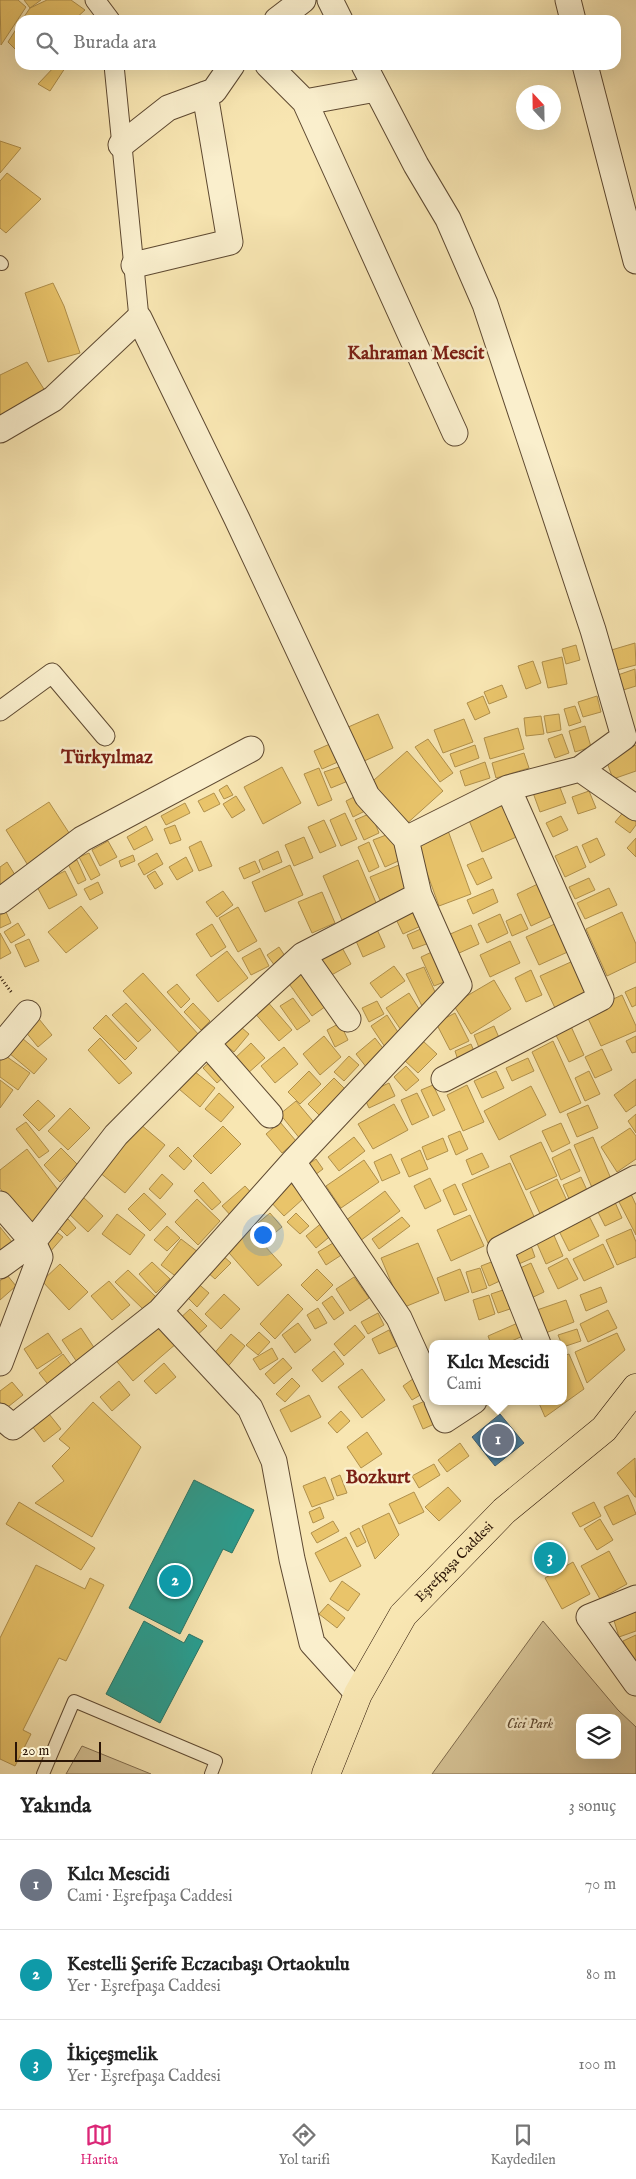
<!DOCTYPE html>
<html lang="tr">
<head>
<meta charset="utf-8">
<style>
  :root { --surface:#fff; --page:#f2f2f2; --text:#222; --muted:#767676; --line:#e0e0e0; --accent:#db2777 }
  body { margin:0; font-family:"IM FELL English",serif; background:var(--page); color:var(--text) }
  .controls { position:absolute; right:15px; bottom:15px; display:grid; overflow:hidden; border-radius:10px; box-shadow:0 5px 20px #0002 }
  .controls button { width:45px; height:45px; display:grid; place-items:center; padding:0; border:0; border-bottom:1px solid var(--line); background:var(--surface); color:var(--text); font:25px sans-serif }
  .compass { position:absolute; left:516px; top:85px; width:45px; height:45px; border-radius:50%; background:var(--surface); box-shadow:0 5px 20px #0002; rotate:338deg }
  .scale { position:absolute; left:15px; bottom:12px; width:86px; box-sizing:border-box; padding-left:5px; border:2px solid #2b1506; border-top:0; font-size:14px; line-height:18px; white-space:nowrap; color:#2b1506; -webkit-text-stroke:4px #faefcd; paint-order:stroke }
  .you { position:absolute; left:262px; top:1234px; width:18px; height:18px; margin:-12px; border:4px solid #fff; border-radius:50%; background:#1a73e8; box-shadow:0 0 0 8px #1a73e833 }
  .badge { display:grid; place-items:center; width:32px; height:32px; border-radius:50%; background:var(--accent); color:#fff; font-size:16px; font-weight:700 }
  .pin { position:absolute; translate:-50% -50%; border:2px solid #fff; box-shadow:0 1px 5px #0006 }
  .popup { position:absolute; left:429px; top:1340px; width:138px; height:65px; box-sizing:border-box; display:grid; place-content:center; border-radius:10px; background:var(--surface); filter:drop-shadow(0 1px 4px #0005); font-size:16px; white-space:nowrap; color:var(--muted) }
  .popup b { font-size:19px; color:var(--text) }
  .popup::after { content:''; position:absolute; left:50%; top:100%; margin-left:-10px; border:10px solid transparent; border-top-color:var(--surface) }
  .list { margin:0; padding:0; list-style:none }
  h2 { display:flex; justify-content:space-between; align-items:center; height:65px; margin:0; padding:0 20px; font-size:21px }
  h2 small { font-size:16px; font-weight:400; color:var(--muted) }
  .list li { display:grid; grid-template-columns:32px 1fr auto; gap:15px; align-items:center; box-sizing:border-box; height:90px; padding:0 20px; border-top:1px solid var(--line) }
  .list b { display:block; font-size:19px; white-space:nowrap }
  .list p { margin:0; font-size:16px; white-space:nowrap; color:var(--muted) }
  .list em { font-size:16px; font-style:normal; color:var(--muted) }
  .icon { flex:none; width:28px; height:28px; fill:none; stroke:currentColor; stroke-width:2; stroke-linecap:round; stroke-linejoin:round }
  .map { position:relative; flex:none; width:636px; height:1774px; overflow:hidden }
  .search { position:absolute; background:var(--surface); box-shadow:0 5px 20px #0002; left:15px; right:15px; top:15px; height:55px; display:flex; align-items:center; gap:12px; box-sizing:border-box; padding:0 18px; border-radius:15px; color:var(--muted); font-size:19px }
  .sheet { height:335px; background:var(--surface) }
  nav { display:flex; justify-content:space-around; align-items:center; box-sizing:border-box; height:70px; border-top:1px solid var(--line); background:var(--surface); font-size:14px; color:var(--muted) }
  nav a { display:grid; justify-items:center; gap:2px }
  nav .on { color:var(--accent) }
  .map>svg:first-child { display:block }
  .green { fill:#d5c295; stroke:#806c4e; fill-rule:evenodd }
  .homes { fill:#e9c46a; stroke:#b0904c }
  .schools { fill:#2a9d8f; stroke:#2a7466 }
  .public { fill:#457b9d; stroke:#3d5c70 }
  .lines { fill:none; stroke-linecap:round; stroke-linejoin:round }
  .service-casing { stroke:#5e4931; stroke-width:14 }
  .pedestrian-casing { stroke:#5e4931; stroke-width:21 }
  .minor-casing { stroke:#5e4931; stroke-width:27 }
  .primary-casing { stroke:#2b1506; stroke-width:29 }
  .path { stroke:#2b1506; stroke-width:3; stroke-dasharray:1 2.5; stroke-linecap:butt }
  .service { stroke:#faefcd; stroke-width:12 }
  .pedestrian { stroke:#faefcd; stroke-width:19 }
  .minor { stroke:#faefcd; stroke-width:25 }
  .primary { stroke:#f8e6b2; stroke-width:28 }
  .labels { text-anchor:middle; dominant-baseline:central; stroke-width:5; stroke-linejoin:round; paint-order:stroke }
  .street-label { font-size:14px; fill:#2b1506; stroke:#faefcd }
  .park-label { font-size:14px; font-style:italic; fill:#5e4931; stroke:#faefcd }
  .district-label { font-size:19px; font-weight:bold; fill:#7a1f14; stroke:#faefcd }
</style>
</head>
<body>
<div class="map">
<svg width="636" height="1774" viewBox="0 0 636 1774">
  <rect width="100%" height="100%" fill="#f8e6b2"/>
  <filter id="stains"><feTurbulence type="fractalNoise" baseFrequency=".004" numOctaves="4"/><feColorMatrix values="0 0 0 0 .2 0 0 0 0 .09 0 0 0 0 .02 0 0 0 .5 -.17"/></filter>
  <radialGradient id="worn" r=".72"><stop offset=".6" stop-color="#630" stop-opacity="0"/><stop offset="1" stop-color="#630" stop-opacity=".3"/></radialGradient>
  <path class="green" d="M543,1621L618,1710L636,1727V1774H432ZM580,1718H617V1755H580Z
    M82,1746L151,1774H66Z"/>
  <path class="homes" d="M0,0H18L26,7L1,45Z
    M24,0H41L30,8Z
    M47,0H71L85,10L74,20H22L30,8Z
    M20,23V54L8,42Z
    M56,65H67L50,91L38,84Z
    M0,141L21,148L0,173Z
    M7,173L41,199L6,233L0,228V181Z
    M53,283L64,306L80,353L48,362L25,293Z
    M27,362L47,394L0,423V375Z
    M635,643L636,665L613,671L608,651Z
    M576,645L580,660L566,664L562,649Z
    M562,657L567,684L548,688L542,662Z
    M533,661L541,683L526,689L518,666Z
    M635,669L636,686L620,691L615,676Z
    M502,685L507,697L489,704L484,692Z
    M483,696L490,713L475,720L467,703Z
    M597,696L601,712L583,717L578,702Z
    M575,706L581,722L569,726L564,709Z
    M378,714L393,748L362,762L346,728Z
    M559,714L561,730L547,733L544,716Z
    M541,716L544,734L526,736L524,718Z
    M464,719L473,742L443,753L434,730Z
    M585,726L591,747L575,752L569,731Z
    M518,728L524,749L490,759L484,738Z
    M562,734L569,753L555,758L548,739Z
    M428,739L453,773L440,782L415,747Z
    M332,743L340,761L322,769L314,751Z
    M475,745L479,758L455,767L450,754Z
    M636,745V771L613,779L605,757Z
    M407,751L443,791L403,827L366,787Z
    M524,753L529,768L496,778L492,763Z
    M485,762L490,778L465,786L460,771Z
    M342,766L348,781L331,788L324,772Z
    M282,767L301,803L263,824L244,787Z
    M319,768L332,800L318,806L304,774Z
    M557,780L566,803L540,812L532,790Z
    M227,785L233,795L224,799L219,790Z
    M589,791L596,808L578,814L572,797Z
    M214,793L220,804L204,812L198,801Z
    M360,794L367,810L353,817L346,801Z
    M236,796L245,810L232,818L223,804Z
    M504,796L521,835L482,852L466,813Z
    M49,802L73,839L29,867L6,830Z
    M185,803L190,813L166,825L161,816Z
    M626,809L636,817V825L630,833L615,822Z
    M345,813L357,839L341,846L330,820Z
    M371,813L379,833L364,840L355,820Z
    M561,816L568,830L553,837L546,823Z
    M324,820L336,846L320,853L308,827Z
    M175,825L181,840L170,844L164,829Z
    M446,825L471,894L439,906L414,837Z
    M146,826L153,840L134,850L127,837Z
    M394,832L405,858L385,867L373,840Z
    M304,837L313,858L294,866L285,845Z
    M597,838L605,855L590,863L582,845Z
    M636,838V857L627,848Z
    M108,841L117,857L100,866L92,850Z
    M201,841L212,866L199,871L189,847Z
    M369,842L379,867L369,872L358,847Z
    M577,846L586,867L565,877L555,856Z
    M278,851L282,862L263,870L259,860Z
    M89,853L100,875L91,880L79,857Z
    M157,853L163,864L144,875L138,864Z
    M133,855L135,861L121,867L119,861Z
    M186,857L193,871L177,880L169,867Z
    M483,858L492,878L477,885L467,865Z
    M77,860L86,880L78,884L68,864Z
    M358,860L377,905L342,920L323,876Z
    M255,861L260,872L244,879L239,868Z
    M7,862L20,883L0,895V867Z
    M290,865L303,895L265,912L252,882Z
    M399,865L409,887L380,900L370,877Z
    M65,871L77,895L49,909L36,885Z
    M155,871L163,884L155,889L147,876Z
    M589,878L595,890L575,899L569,887Z
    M546,880L561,912L531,926L517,894Z
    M98,882L103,893L90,900L84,889Z
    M609,888L617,905L585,919L577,903Z
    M493,889L498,902L473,914L467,900Z
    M223,891L233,905L217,917L206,902Z
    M322,892L335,923L312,933L298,902Z
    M81,906L98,928L66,953L48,932Z
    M238,907L257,941L238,952L219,918Z
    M416,908L423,925L403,934L395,917Z
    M6,912L11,923L0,928V915Z
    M622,912L636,944V962L607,976L586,929Z
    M500,914L508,933L487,943L478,924Z
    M521,914L528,929L512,936L506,921Z
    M559,922L572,950L539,965L526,937Z
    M18,923L25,935L11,943L4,932Z
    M212,924L226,947L211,957L196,934Z
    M375,925L385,947L363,957L353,934Z
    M471,925L479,944L457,954L448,935Z
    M423,928L429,943L413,949L407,935Z
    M0,933L11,953L0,959Z
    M29,939L39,961L25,967L15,945Z
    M510,941L520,963L490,977L480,955Z
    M339,942L351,964L328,977L316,955Z
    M279,947L287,959L275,966L267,955Z
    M260,948L269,966L251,975L242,958Z
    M436,950L449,980L434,986L421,957Z
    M227,951L248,978L218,1002L196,975Z
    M573,961L588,993L555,1008L540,976Z
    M394,966L405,981L381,998L370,983Z
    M424,967L435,992L422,1006L406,974Z
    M304,969L329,1004L312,1016L287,981Z
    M531,970L542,995L526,1002L515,978Z
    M143,973L199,1035L179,1052L123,991Z
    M494,980L511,1009L471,1034L453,1004Z
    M177,984L190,999L181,1008L167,992Z
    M636,987V1005L632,1007L625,992Z
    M409,993L421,1012L401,1030L386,1008Z
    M622,995L636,1026V1031L601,1046L585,1012Z
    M293,998L310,1021L297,1030L280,1006Z
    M266,1000L292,1030L279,1041L253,1011Z
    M377,1001L384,1014L369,1022L362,1008Z
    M126,1003L151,1030L138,1042L112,1015Z
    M193,1003L210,1021L201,1030L184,1012Z
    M455,1013L469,1041L450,1050L436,1023Z
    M106,1015L137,1048L125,1060L93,1028Z
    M387,1015L403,1040L387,1050L371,1026Z
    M39,1019L52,1035L38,1047L25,1031Z
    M234,1021L249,1034L234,1052L219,1040Z
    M569,1022L584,1055L569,1062L553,1029Z
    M340,1023L348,1040L335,1047L327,1030Z
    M494,1026L503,1047L482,1055L474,1035Z
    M16,1033L47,1059L34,1074L3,1048Z
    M324,1036L341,1057L320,1075L303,1054Z
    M636,1036V1052L632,1053L626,1041Z
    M100,1038L132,1073L119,1084L88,1050Z
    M375,1038L386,1052L367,1068L356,1054Z
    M423,1041L437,1054L418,1073L404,1060Z
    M553,1041L581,1103L560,1113L532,1052Z
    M251,1043L265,1058L247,1074L233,1060Z
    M471,1044L476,1056L459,1063L455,1051Z
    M284,1047L298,1064L275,1083L261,1066Z
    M602,1049L612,1070L595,1078L585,1057Z
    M0,1052L30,1073L18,1090L0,1077Z
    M349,1056L359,1065L344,1081L334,1072Z
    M528,1058L534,1071L512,1081L506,1068Z
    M212,1060L226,1075L217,1083L203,1068Z
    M406,1066L419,1080L406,1091L394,1077Z
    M194,1071L215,1088L200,1107L179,1089Z
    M309,1071L321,1084L300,1104L288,1092Z
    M496,1071L504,1088L482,1098L474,1081Z
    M589,1071L600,1094L585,1101L575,1078Z
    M334,1078L346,1090L320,1116L308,1104Z
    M636,1079V1105L626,1112L614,1095Z
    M0,1080L13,1090L0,1108Z
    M389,1083L395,1096L369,1108L363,1095Z
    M433,1085L445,1110L433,1116L421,1090Z
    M467,1085L484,1122L463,1131L447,1095Z
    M531,1086L546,1115L499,1140L484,1111Z
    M219,1093L234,1107L221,1122L205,1109Z
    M417,1093L429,1117L412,1125L401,1100Z
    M38,1100L55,1116L39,1131L23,1115Z
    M296,1101L317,1126L301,1140L280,1114Z
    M394,1104L408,1130L373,1149L358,1124Z
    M588,1105L598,1128L577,1137L567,1114Z
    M70,1108L90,1128L68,1150L48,1131Z
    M636,1114V1133L628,1121Z
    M134,1119L165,1145L125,1193L94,1168Z
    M26,1122L49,1151L39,1158L16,1129Z
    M280,1122L296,1141L282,1153L266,1134Z
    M561,1123L570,1143L552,1152L542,1131Z
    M223,1126L241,1144L211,1174L193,1156Z
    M630,1128L636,1136V1159L617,1172L601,1147Z
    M460,1131L468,1149L456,1155L448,1136Z
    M354,1137L365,1151L339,1171L328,1157Z
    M593,1137L612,1181L593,1190L574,1145Z
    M443,1138L448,1151L427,1160L422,1147Z
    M541,1142L557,1176L526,1190L510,1156Z
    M178,1147L192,1161L184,1170L169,1156Z
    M61,1148L78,1165L60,1182L44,1165Z
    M27,1149L61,1194L28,1230L0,1188V1170Z
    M570,1149L580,1171L561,1180L552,1158Z
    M420,1150L428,1169L409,1177L401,1159Z
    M482,1153L489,1167L472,1175L466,1160Z
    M391,1154L400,1173L382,1181L374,1162Z
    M316,1159L323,1169L311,1178L303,1168Z
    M364,1160L379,1182L341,1208L326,1186Z
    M510,1163L536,1221L488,1243L462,1184Z
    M162,1174L173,1184L160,1199L149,1189Z
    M581,1177L591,1199L573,1208L563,1185Z
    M430,1178L441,1201L425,1209L414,1186Z
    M557,1179L569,1205L542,1218L530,1192Z
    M289,1181L304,1198L284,1216L268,1199Z
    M203,1182L221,1202L212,1210L194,1191Z
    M455,1184L467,1210L454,1215L443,1190Z
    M245,1186L255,1197L232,1217L222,1206Z
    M385,1191L400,1211L360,1241L345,1221Z
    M630,1192L636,1205V1235L617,1198Z
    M144,1193L166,1214L150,1231L128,1209Z
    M82,1196L103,1216L88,1232L67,1212Z
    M197,1199L220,1221L198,1245L175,1222Z
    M614,1200L622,1218L605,1226L596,1208Z
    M587,1212L599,1236L569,1251L557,1227Z
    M270,1213L282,1227L270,1237L258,1223Z
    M296,1213L309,1226L300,1234L287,1222Z
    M117,1214L145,1235L130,1255L102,1234Z
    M470,1215L484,1246L451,1261L437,1230Z
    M402,1217L410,1226L379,1249L372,1239Z
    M68,1219L76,1228L67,1236L59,1228Z
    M324,1221L334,1233L316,1248L306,1236Z
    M246,1225L282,1265L258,1286L223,1246Z
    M167,1226L180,1238L167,1251L154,1240Z
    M0,1227L12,1242L0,1251Z
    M631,1229L636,1242V1257L617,1265L606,1240Z
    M54,1230L63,1237L49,1253L40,1245Z
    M552,1231L563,1256L546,1264L535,1239Z
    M181,1239L198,1252L178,1278L161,1265Z
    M338,1240L346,1252L326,1265L318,1252Z
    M418,1243L439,1293L402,1308L381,1258Z
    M530,1243L535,1257L514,1266L508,1252Z
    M603,1244L614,1267L584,1281L573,1259Z
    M222,1255L231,1263L215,1279L206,1271Z
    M567,1258L578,1279L558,1289L548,1268Z
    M494,1261L502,1280L489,1286L481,1266Z
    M152,1262L170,1279L156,1293L139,1274Z
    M531,1263L544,1292L527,1300L514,1271Z
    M60,1264L88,1292L69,1310L42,1281Z
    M480,1268L487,1288L472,1293L466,1272Z
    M317,1269L333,1285L317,1301L301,1285Z
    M460,1269L469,1292L445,1301L437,1278Z
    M128,1270L157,1298L144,1310L115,1282Z
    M7,1275L16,1286L0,1300V1281Z
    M354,1277L369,1298L350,1311L336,1289Z
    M109,1281L130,1305L112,1320L91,1296Z
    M195,1281L209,1293L197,1307L184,1294Z
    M601,1287L607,1302L586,1311L580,1295Z
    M503,1290L510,1309L498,1313L491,1294Z
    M224,1294L240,1309L221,1329L205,1314Z
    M288,1294L303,1309L275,1339L260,1324Z
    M489,1295L495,1314L479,1320L473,1300Z
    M332,1296L344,1313L334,1320L322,1303Z
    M566,1300L574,1322L543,1334L534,1311Z
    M318,1308L327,1323L315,1329L307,1315Z
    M190,1309L207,1326L193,1339L176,1322Z
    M608,1310L617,1328L588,1342L580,1324Z
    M378,1313L384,1325L368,1334L361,1322Z
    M157,1320L177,1343L133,1381L113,1357Z
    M520,1322L525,1335L505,1344H491L488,1336Z
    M298,1323L311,1340L295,1353L282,1335Z
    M355,1325L365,1337L344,1356L334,1344Z
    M81,1328L97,1352L79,1365L62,1340Z
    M577,1329L581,1341L563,1347L558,1335Z
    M389,1330L397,1346L379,1354L372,1339Z
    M259,1332L270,1342L258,1355L246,1345Z
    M48,1333L62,1353L37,1369L24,1349Z
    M617,1333L625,1350L587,1383L575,1352Z
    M231,1334L245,1346L225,1370L211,1357Z
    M272,1348L278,1359L260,1370L253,1359Z
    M334,1351L344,1364L322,1382L312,1370Z
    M63,1354L74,1369L50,1387L39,1373Z
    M569,1354L584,1389L545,1417L538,1401H563V1356Z
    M283,1358L292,1368L274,1384L265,1374Z
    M164,1363L176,1377L156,1394L144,1381Z
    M362,1369L385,1400L362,1418L338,1387Z
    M417,1376L427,1391L412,1400L403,1386Z
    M292,1378L300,1386L285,1402L276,1394Z
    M119,1381L130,1395L112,1411L100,1397Z
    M12,1382L23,1395L4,1410L0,1405V1391Z
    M309,1395L321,1417L291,1432L280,1410Z
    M430,1399L439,1422L423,1429L413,1406Z
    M93,1402L141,1447L92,1537L35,1503L64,1481L52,1466L70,1448L59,1439Z
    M45,1409L61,1429L44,1442L29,1422Z
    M341,1411L350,1421L337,1433L328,1423Z
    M367,1432L382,1454L361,1468L347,1447Z
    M460,1443L469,1456L447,1472L438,1460Z
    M635,1458L636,1497H635L617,1473Z
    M434,1464L440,1475L419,1488L412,1476Z
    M340,1475L347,1493L337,1496L331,1479Z
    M325,1477L334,1499L312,1507L303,1486Z
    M448,1487L461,1501L439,1521L425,1507Z
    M414,1492L424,1512L399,1524L389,1504Z
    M628,1495L636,1514L613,1525L604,1507Z
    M19,1502L95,1548L81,1570L6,1524Z
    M594,1502L601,1516L580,1527L572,1513Z
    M320,1507L324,1518L313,1523L309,1512Z
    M389,1513L399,1535L375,1559L362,1526Z
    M600,1519L613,1540L597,1550L584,1529Z
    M333,1521L339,1531L317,1543L311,1533Z
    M359,1528L366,1542L357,1547L350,1533Z
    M346,1537L361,1566L330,1582L315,1553Z
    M609,1551L627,1584L600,1599L581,1566Z
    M573,1562L590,1594L562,1609L545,1578Z
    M36,1565L85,1589L90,1578L104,1585L66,1661L59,1658L23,1730L31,1734L15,1766L0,1759V1638Z
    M342,1581L360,1594L348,1611L330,1599Z
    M328,1604L345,1618L337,1628L319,1614Z
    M636,1605V1631L619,1637L612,1614Z
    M636,1635V1666L635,1667L623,1641Z"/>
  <path class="schools" d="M194,1480L254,1510L232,1553L223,1549L180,1634L129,1608Z
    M144,1621L184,1643L189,1634L203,1641L160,1723L106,1694Z"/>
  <path class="public" d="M500,1414L524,1443L495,1466L472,1437Z"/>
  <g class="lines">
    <defs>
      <path id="service" d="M0,262L2,264
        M43,1774L74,1701L216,1761L211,1774"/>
      <path id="pedestrian" d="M95,0L110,20
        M114,65L139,318
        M0,711L52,673L105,736"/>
      <path id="minor" d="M330,0L340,20
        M568,0L573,20
        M277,20L303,0
        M268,65L305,102L455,433
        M585,65L636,261
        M305,102L376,89
        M121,145L168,108L214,91L232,65
        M134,265L230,242L205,94
        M0,430L53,399L139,318L237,519L367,796L406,839
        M580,769L636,808
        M0,901L82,839L251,749
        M303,955L348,1019
        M207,1043L270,1115
        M0,1047L28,1013
        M444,1079L601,998L508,788
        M293,1162L399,1318L433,1393
        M0,1204L33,1242L40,1257L0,1363
        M0,1266L33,1242L116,1135L207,1043L303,955L419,895L406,839L508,788L580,769L624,737L593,630L485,304L448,219L416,165L364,65
        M160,1311L250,1408L274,1461L292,1559L312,1643L358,1694
        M538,1344L500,1249L636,1178
        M437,1401L445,1420L474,1401
        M0,1416L13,1427L160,1311L293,1162L459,985L419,895
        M636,1598L589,1617L636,1683"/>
      <g id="primary">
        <path id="s1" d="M326,1774L358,1694L403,1615L504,1511L604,1429L636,1388"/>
      </g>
    </defs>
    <use href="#service" class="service-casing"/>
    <use href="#pedestrian" class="pedestrian-casing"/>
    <use href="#minor" class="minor-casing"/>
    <use href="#primary" class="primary-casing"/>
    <path class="path" d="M0,977L12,993"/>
    <use href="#service" class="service"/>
    <use href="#pedestrian" class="pedestrian"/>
    <use href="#minor" class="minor"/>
    <use href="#primary" class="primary"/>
  </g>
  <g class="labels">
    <g class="street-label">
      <text stroke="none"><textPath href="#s1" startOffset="251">Eşrefpaşa Caddesi</textPath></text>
    </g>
    <g class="park-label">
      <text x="530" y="1724">Cici Park</text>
    </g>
    <g class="district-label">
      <text x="416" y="354">Kahraman Mescit</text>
      <text x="107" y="758">Türkyılmaz</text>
      <text x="378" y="1478">Bozkurt</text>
    </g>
  </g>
  <rect width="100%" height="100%" filter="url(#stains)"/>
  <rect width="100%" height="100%" fill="url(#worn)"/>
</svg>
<div class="controls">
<button><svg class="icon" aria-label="layers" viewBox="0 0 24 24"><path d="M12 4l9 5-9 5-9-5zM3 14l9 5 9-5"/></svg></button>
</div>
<svg class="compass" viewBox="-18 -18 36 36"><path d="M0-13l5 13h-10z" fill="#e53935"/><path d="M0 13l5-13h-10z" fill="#767676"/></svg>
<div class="scale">20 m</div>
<div class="you"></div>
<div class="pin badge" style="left:498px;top:1440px;background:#6b7280">1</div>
<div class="popup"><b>Kılcı Mescidi</b>Cami</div>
<div class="pin badge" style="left:175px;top:1581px;background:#0f9aa8">2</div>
<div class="pin badge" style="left:550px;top:1558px;background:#0f9aa8">3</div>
<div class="search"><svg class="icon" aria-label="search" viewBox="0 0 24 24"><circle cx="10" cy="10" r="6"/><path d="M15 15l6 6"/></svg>Burada ara</div>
</div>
<section class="sheet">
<h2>Yakında<small>3 sonuç</small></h2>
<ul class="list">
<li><span class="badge" style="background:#6b7280">1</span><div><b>Kılcı Mescidi</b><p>Cami · Eşrefpaşa Caddesi</p></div><em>70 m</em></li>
<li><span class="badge" style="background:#0f9aa8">2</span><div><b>Kestelli Şerife Eczacıbaşı Ortaokulu</b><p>Yer · Eşrefpaşa Caddesi</p></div><em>80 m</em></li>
<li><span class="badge" style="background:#0f9aa8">3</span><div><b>İkiçeşmelik</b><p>Yer · Eşrefpaşa Caddesi</p></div><em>100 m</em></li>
</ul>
</section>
<nav>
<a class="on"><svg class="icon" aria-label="map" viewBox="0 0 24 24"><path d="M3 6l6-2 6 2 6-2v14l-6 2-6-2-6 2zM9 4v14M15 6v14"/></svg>Harita</a>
<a><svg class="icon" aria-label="directions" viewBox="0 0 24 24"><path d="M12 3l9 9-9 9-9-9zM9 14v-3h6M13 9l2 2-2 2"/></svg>Yol tarifi</a>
<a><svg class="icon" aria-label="saved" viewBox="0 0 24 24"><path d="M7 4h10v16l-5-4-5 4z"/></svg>Kaydedilen</a>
</nav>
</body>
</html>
